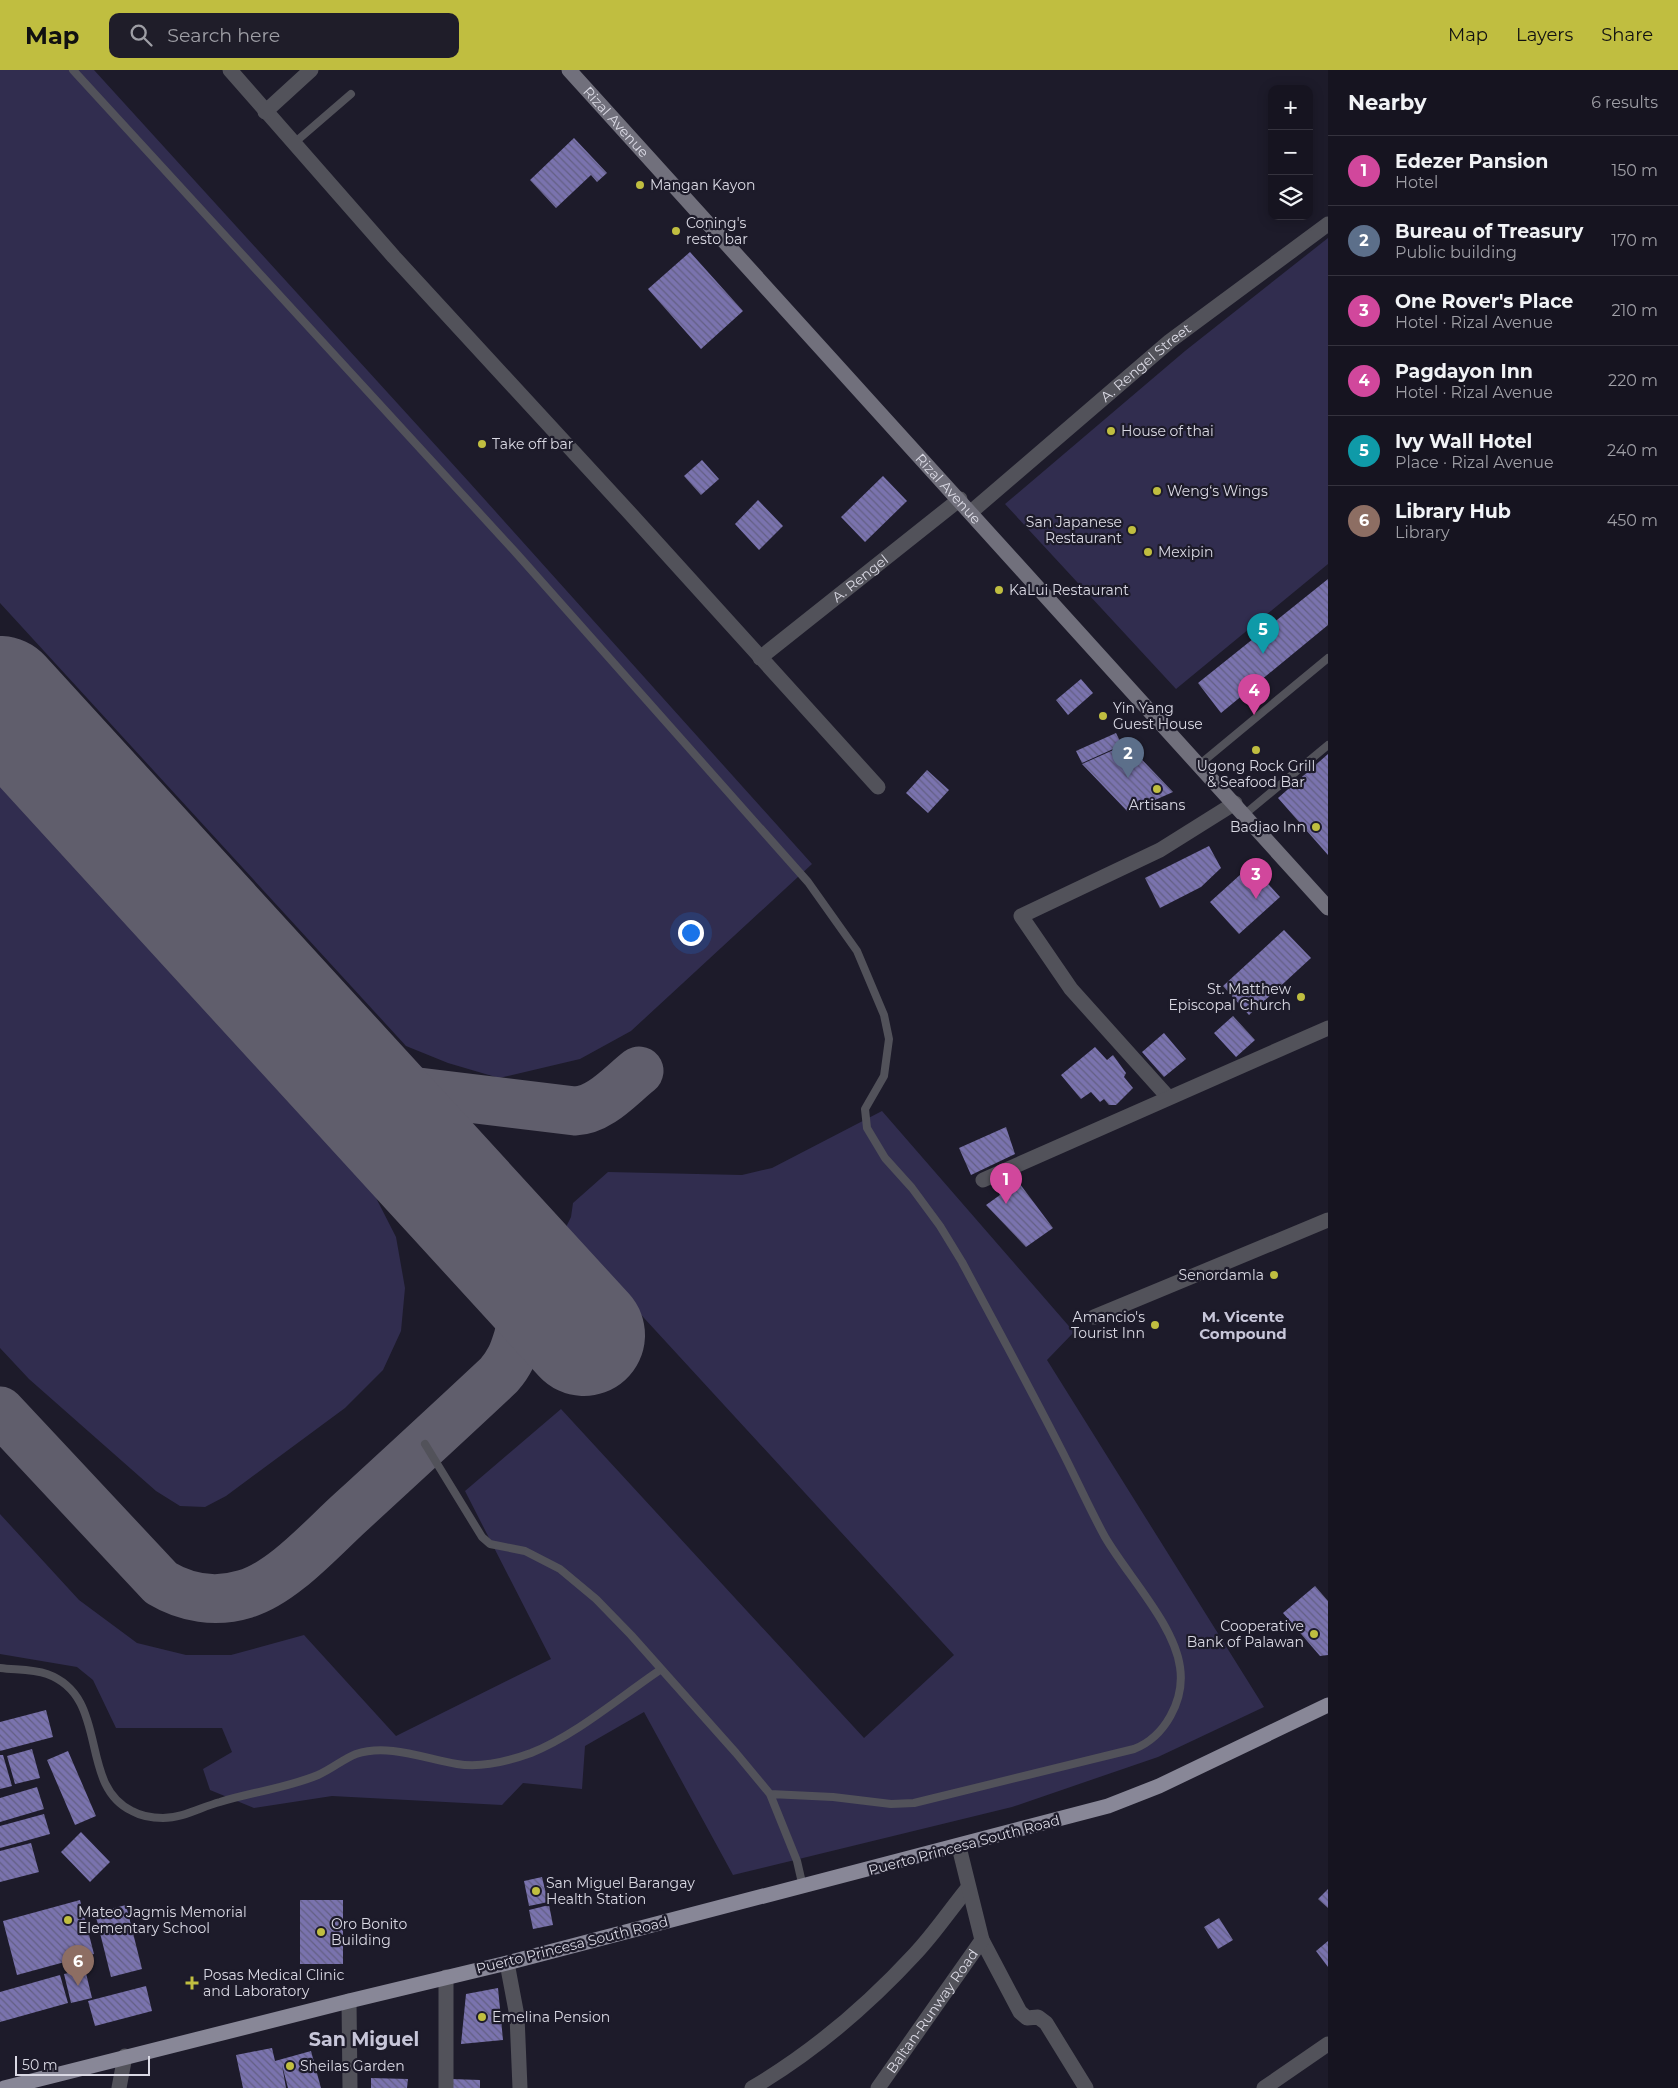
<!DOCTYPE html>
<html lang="en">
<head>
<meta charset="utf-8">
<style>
  :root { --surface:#161420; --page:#1f1d29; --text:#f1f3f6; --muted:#9e9ea5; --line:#35333e; --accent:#c0be40 }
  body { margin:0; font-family:Montserrat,sans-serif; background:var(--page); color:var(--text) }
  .controls { position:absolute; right:15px; top:15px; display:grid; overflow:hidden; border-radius:10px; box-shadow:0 2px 12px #0003 }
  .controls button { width:45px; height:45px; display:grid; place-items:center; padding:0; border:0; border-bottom:1px solid var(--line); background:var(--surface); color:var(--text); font:25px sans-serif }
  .scale { position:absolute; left:15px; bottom:12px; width:135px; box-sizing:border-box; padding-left:5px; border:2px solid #dad9e4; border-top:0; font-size:14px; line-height:18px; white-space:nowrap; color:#dad9e4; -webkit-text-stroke:4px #1d1b2a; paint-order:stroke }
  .you { position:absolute; left:690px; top:862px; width:18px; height:18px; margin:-12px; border:4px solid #fff; border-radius:50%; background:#1a73e8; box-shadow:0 0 0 8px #1a73e833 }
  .badge { display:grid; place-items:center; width:32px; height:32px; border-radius:50%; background:var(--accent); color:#fff; font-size:16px; font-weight:700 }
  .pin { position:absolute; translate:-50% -41px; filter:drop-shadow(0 1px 2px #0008) }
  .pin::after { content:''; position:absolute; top:26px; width:18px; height:15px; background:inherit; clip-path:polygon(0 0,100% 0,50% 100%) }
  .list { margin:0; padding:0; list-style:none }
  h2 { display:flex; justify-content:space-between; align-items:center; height:65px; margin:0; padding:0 20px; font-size:21px }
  h2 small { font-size:16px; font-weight:400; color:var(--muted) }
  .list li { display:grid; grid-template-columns:32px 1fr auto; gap:15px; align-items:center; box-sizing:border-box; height:70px; padding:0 20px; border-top:1px solid var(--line) }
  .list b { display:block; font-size:19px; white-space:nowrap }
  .list p { margin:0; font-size:16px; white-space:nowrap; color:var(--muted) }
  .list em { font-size:16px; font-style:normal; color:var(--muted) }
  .icon { flex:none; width:28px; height:28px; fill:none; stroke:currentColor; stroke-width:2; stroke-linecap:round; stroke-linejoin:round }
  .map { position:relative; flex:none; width:1328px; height:2018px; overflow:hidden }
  header { display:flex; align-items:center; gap:30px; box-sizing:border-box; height:70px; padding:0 25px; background:var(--accent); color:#111 }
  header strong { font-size:24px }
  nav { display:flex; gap:28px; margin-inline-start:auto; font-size:18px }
  .search { width:350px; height:45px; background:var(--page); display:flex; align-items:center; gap:12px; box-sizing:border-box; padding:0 18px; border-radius:10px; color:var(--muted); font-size:19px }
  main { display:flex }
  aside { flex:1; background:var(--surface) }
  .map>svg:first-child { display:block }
  .grass { fill:#312d4f }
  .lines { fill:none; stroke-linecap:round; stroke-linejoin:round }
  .taxiway { stroke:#605e6c; stroke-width:49 }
  .runway { stroke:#605e6c; stroke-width:122 }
  .building { fill:url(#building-back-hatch) }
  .lane { stroke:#52525a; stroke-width:8 }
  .street { stroke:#52525a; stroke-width:15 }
  .secondary { stroke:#71707c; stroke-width:15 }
  .primary { stroke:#888797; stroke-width:15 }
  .poi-dot { fill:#c0be40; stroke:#1d1b2a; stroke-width:2 }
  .labels { text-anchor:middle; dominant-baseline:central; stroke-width:4.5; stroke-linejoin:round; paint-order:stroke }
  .street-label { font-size:14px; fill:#dad9e4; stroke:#1d1b2a }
  .poi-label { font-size:14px; fill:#dad9e4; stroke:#1d1b2a; text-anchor:start }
  .neighbourhood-label { font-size:15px; font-weight:bold; fill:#c7c6d9; stroke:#1d1b2a }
  .district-label { font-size:19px; font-weight:bold; fill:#c7c6d9; stroke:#1d1b2a }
</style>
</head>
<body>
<header>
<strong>Map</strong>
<div class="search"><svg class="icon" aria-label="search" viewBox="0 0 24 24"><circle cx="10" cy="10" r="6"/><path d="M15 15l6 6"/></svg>Search here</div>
<nav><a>Map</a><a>Layers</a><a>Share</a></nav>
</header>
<main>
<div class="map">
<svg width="1328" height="2018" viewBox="0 0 1328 2018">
  <defs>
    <pattern id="building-back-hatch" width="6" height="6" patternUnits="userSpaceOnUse" patternTransform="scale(1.25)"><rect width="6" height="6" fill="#7a73ae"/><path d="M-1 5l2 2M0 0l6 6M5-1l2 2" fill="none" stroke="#635f84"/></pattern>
  </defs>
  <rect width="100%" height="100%" fill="#1d1b2a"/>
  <path class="grass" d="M0,0H94L469,412L812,794L631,961L580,989L499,1008L448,993L406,976L0,533Z
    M1328,168V494L1176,619L1005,434L1185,281Z
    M0,716L372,1120L396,1167L405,1218L401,1261L383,1300L345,1338L226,1426L205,1437L180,1436L156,1421L29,1309L0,1278Z
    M882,1041L1074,1262L1047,1290L1264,1637L1158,1687L1012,1737L733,1805L644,1642L585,1676L582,1719L523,1713L502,1735L332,1726L254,1738L210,1720L203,1699L232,1682L222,1658H116L93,1610L77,1597L0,1584V1444L79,1530L137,1573L186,1585H231L304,1565L396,1666L551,1589L465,1421L561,1339L864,1668L954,1585L564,1161L571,1147L573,1133L608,1102L742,1105L772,1098Z"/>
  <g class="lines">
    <path class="taxiway" d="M342,1000L378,1014L402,1020L575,1041C600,1040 620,1016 639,1001
      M0,1341L161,1513C186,1528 216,1533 245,1524C283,1513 322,1468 352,1441C401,1396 450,1351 499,1305C510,1292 513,1284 518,1268C530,1227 515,1205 497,1169"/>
    <path class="runway" d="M0,627L584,1265"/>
  </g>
  <path class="building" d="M574,68L607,103L597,112L591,105L556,138L530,110Z
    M690,182L743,241L701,279L648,219Z
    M702,390L719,409L701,425L684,406Z
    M883,406L907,431L865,472L841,447Z
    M758,430L783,456L759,480L735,454Z
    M1328,509V555L1221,643L1198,613Z
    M1081,609L1093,623L1068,645L1056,630Z
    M1116,663L1122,675L1082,693L1076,681Z
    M1127,674L1173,722L1128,742L1082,694Z
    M1328,684V785L1278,728Z
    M927,700L949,720L928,743L906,723Z
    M1209,776L1221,798L1201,817L1160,838L1145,808Z
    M1251,795L1280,827L1239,864L1210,832Z
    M1284,860L1311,888L1249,945L1223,916Z
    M1233,946L1255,970L1236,987L1214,963Z
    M1164,963L1186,989L1164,1007L1142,982Z
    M1095,977L1107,990L1113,985L1126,1003L1124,1007L1133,1018L1116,1035H1109L1104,1029L1100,1032L1091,1022L1081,1029L1061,1005Z
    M1006,1057L1015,1084L971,1105L959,1078Z
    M1014,1106L1053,1158L1026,1177L986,1135L1000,1125L997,1120Z
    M1315,1516L1328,1531V1585L1320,1586L1283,1543Z
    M46,1640L53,1667L0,1681V1652Z
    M32,1679L40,1708L15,1714L7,1686Z
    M68,1681L96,1746L75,1755L47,1690Z
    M0,1685H3L12,1716L0,1719Z
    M37,1717L44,1739L0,1752V1728Z
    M44,1744L50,1764L0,1778V1756Z
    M81,1762L110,1792L90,1812L61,1782Z
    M31,1773L39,1802L0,1812V1781Z
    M542,1807L548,1832L529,1836L524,1811Z
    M1328,1819V1838L1318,1829Z
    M80,1830L94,1884L17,1905L3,1851Z
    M300,1830H343V1894H300Z
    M126,1835L142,1899L111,1907L95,1843Z
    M549,1835L553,1855L533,1859L529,1840Z
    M1219,1848L1233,1870L1218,1879L1204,1857Z
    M1328,1871V1897L1316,1881Z
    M85,1899L92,1928L71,1933L64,1904Z
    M60,1905L68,1933L0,1952V1922Z
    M146,1916L152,1941L95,1956L88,1931Z
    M498,1918L503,1970L461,1974L466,1924Z
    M272,1978L275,1991L311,1981L321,2018H288L282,1995L286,2018H243L236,1985Z
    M371,2008L408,2009L407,2018H371Z
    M451,2009L480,2010V2018H450Z"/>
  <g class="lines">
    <path class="lane" d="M73,0L517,484L808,812L857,881L884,945L889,969L884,1006L865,1039L867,1058L885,1088L912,1118L940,1156L962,1192C995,1254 1029,1316 1061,1379C1076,1408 1089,1438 1105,1467C1127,1505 1174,1554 1180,1597C1185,1630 1165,1667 1134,1679L914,1733L891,1734L833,1727L770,1724
      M293,74L351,24
      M1200,694L1328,588
      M1245,744L1328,675
      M425,1374L482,1467L490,1474L525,1481L560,1499L596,1529L631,1565L736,1683L770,1724L797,1791L803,1817
      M0,1598C15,1600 32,1599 47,1604C111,1627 77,1715 132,1741C141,1746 153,1748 163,1748C183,1748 201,1737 220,1732C252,1722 287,1718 318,1705C332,1699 343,1689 356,1684C388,1673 426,1689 457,1694C480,1698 509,1691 531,1683C576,1665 620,1627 660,1600"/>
    <g class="street">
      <path d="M230,0L394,187L627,440L878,717"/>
      <path d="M265,42L311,0"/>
      <path id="s1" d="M971,442L1170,271L1328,154"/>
      <path id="s2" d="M760,588L960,429"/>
      <path d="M1168,1027L1071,919L1021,846L1160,780L1235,733"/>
      <path d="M983,1110L1328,958"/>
      <path d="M1094,1247L1328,1150"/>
      <path d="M982,1870L1020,1942L1027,1948L1038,1947L1046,1953L1086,2018"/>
      <path d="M507,1893L517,1946L520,2018"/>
      <path d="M349,1931L350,2018"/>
      <path d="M119,2018L125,1986"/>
      <path d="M446,2018V1907"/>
      <path d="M752,2018C813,1982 867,1936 915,1884C934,1864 950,1840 968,1818"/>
      <path id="s3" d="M878,2018L982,1870L959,1777"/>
      <path d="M1264,2018L1328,1974"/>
    </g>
    <path class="secondary" id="s4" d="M569,0L1328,838"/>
    <path class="primary" d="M4,2018L349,1931L507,1893L1108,1736L1159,1716L1328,1635"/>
  </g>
  <g class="poi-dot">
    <circle cx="640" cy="115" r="5"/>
    <circle cx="676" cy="161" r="5"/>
    <circle cx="1111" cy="361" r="5"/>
    <circle cx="482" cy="374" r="5"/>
    <circle cx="1157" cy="421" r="5"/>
    <circle cx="1132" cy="460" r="5"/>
    <circle cx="1148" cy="482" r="5"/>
    <circle cx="999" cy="520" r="5"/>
    <circle cx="1103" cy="646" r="5"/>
    <circle cx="1256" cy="680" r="5"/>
    <circle cx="1157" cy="719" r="5"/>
    <circle cx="1316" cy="757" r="5"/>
    <circle cx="1301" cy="927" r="5"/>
    <circle cx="1274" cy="1205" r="5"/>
    <circle cx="1155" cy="1255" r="5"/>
    <circle cx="1314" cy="1564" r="5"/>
    <circle cx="536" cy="1821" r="5"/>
    <circle cx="68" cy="1850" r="5"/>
    <circle cx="321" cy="1862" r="5"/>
    <path d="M189.5 1905.5h5v5h5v5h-5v5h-5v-5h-5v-5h5z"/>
    <circle cx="482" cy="1947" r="5"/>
    <circle cx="290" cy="1996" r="5"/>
  </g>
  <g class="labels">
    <g class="street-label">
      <text stroke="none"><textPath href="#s4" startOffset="70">Rizal Avenue</textPath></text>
      <text stroke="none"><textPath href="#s1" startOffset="230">A. Rengel Street</textPath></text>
      <text stroke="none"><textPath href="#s4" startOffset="565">Rizal Avenue</textPath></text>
      <text stroke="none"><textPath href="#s2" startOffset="128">A. Rengel</textPath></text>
      <text transform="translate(964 1775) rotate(-15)">Puerto Princesa South Road</text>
      <text transform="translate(572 1875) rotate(-14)">Puerto Princesa South Road</text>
      <text stroke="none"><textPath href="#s3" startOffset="94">Baltan-Runway Road</textPath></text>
    </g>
    <g class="poi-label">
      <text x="650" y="115">Mangan Kayon</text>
      <text x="686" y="153">Coning's<tspan x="686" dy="16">resto bar</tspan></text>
      <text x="1121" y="361">House of thai</text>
      <text x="492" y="374">Take off bar</text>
      <text x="1167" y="421">Weng‘s Wings</text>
      <text x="1122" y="452" text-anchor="end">San Japanese<tspan x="1122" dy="16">Restaurant</tspan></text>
      <text x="1158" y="482">Mexipin</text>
      <text x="1009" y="520">KaLui Restaurant</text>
      <text x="1113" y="638">Yin Yang<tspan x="1113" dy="16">Guest House</tspan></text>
      <text x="1256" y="696" text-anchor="middle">Ugong Rock Grill<tspan x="1256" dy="16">&amp; Seafood Bar</tspan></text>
      <text x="1157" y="735" text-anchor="middle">Artisans</text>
      <text x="1306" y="757" text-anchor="end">Badjao Inn</text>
      <text x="1291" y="919" text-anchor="end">St. Matthew<tspan x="1291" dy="16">Episcopal Church</tspan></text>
      <text x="1264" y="1205" text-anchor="end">Senordamla</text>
      <text x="1145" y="1247" text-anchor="end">Amancio's<tspan x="1145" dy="16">Tourist Inn</tspan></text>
      <text x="1304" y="1556" text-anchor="end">Cooperative<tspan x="1304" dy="16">Bank of Palawan</tspan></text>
      <text x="546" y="1813">San Miguel Barangay<tspan x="546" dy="16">Health Station</tspan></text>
      <text x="78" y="1842">Mateo Jagmis Memorial<tspan x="78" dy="16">Elementary School</tspan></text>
      <text x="331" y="1854">Oro Bonito<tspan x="331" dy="16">Building</tspan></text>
      <text x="203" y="1905">Posas Medical Clinic<tspan x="203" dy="16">and Laboratory</tspan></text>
      <text x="492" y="1947">Emelina Pension</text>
      <text x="300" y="1996">Sheilas Garden</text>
    </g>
    <g class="neighbourhood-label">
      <text x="1243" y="1246">M. Vicente<tspan x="1243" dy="17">Compound</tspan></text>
    </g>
    <g class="district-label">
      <text x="364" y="1969">San Miguel</text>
    </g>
  </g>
</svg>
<div class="controls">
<button>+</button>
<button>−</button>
<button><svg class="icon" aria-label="layers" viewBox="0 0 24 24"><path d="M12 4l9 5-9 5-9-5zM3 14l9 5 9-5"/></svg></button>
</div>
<div class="scale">50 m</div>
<div class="you"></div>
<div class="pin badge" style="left:1006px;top:1134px;background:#d1479c">1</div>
<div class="pin badge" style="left:1128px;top:708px;background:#5c6f8a">2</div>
<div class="pin badge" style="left:1256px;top:829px;background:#d1479c">3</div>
<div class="pin badge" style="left:1254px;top:645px;background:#d1479c">4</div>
<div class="pin badge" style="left:1263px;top:584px;background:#0f9aa8">5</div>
<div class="pin badge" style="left:78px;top:1916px;background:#8d6e63">6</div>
</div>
<aside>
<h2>Nearby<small>6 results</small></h2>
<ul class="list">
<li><span class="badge" style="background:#d1479c">1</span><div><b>Edezer Pansion</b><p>Hotel</p></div><em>150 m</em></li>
<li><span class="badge" style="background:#5c6f8a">2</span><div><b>Bureau of Treasury</b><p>Public building</p></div><em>170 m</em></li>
<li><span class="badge" style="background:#d1479c">3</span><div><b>One Rover's Place</b><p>Hotel · Rizal Avenue</p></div><em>210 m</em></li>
<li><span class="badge" style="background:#d1479c">4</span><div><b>Pagdayon Inn</b><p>Hotel · Rizal Avenue</p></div><em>220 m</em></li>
<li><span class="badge" style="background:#0f9aa8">5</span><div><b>Ivy Wall Hotel</b><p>Place · Rizal Avenue</p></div><em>240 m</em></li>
<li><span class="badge" style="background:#8d6e63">6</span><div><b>Library Hub</b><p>Library</p></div><em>450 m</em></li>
</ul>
</aside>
</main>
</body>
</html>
